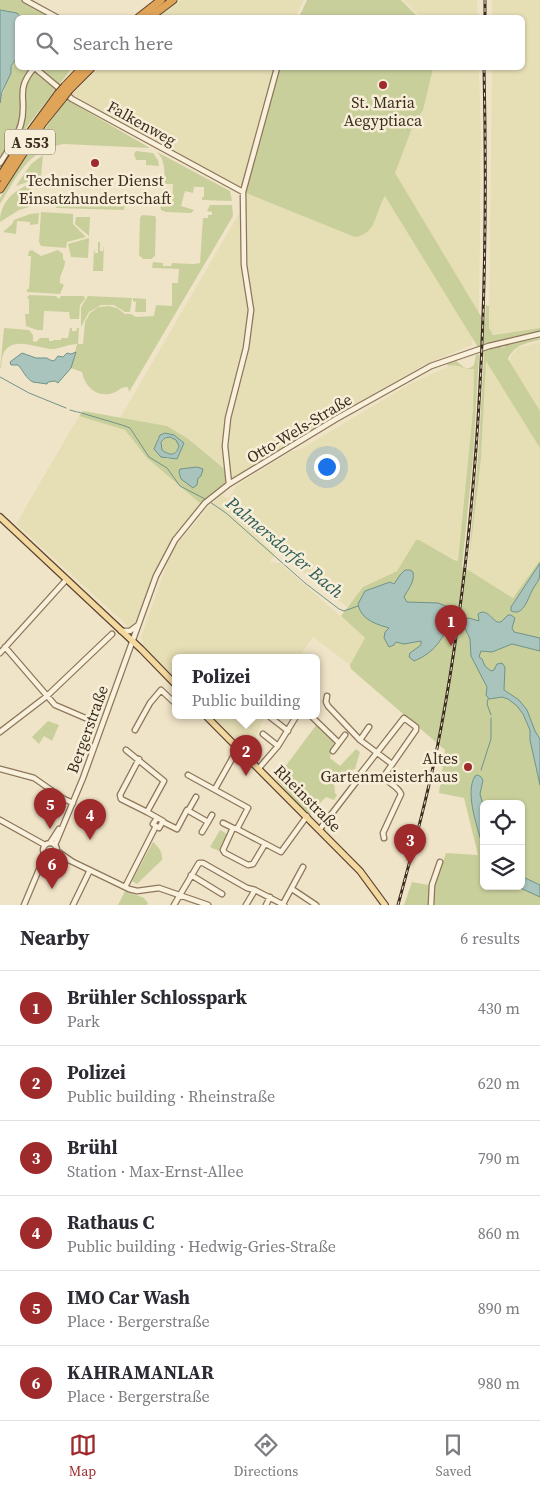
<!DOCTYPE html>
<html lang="en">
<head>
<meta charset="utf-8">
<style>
  :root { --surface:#fff; --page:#f7f7f7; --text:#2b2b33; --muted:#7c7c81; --line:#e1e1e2; --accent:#9e2a2b }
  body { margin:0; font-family:"Source Serif 4",serif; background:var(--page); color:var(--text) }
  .controls { position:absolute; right:15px; bottom:15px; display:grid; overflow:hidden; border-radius:8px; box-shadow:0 1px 4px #0004 }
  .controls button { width:45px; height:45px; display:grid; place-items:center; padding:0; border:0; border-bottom:1px solid var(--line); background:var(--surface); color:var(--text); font:25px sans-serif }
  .you { position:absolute; left:326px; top:466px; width:18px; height:18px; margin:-12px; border:4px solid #fff; border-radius:50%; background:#1a73e8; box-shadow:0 0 0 8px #1a73e833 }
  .badge { display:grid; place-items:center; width:32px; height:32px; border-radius:50%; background:var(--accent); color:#fff; font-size:16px; font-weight:700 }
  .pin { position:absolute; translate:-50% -41px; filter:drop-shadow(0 1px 2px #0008) }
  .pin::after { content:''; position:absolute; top:26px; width:18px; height:15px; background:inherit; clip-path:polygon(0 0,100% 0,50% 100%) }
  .popup { position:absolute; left:172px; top:654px; width:148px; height:65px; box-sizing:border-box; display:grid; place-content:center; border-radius:8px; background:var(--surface); filter:drop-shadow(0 1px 4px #0005); font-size:16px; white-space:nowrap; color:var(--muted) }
  .popup b { font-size:19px; color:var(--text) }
  .popup::after { content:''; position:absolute; left:50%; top:100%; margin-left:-10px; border:10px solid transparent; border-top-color:var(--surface) }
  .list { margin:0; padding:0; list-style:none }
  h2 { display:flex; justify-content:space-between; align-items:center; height:65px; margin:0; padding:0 20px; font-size:21px }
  h2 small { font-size:16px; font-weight:400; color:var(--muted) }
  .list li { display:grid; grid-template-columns:32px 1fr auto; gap:15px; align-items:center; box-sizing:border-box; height:75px; padding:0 20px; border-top:1px solid var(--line) }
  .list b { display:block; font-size:19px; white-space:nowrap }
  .list p { margin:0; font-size:16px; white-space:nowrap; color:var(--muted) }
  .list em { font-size:16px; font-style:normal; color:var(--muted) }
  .icon { flex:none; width:28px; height:28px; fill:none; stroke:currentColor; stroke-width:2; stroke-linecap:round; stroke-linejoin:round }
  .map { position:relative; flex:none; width:540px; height:905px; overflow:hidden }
  .search { position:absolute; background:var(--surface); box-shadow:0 1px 4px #0004; left:15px; right:15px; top:15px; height:55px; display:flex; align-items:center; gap:12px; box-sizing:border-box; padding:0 18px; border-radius:8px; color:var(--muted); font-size:19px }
  .sheet { height:515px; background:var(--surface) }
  nav { display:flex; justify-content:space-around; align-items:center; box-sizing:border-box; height:70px; border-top:1px solid var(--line); background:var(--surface); font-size:14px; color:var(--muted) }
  nav a { display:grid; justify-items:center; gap:2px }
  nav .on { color:var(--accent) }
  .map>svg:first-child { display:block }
  .farmland { fill:#e6deb5 }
  .green { fill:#c9cf9b; fill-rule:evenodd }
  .water { fill:#a9c4bc; stroke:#6f938a; fill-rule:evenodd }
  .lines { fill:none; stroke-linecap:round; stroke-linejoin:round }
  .stream { stroke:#6f938a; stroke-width:1 }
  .minor-casing { stroke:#8d765c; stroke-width:7 }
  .major-casing { stroke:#5b4430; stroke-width:8 }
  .highway-casing { stroke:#5b4430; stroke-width:9 }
  .minor { stroke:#faf1dc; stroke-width:4.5 }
  .major { stroke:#f3d9a0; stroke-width:5.5 }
  .highway { stroke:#e0a458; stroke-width:7 }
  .rail-casing { stroke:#3d2e20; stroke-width:3 }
  .rail { stroke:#f7eed8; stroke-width:1; stroke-dasharray:4; stroke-linecap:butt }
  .highway-bridge-casing { stroke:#5b4430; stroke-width:9; stroke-linecap:butt }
  .highway-bridge { stroke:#e0a458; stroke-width:7 }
  .poi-dot { fill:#9e2a2b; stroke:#f7eed8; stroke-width:2 }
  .labels { text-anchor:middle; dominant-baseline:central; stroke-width:5; stroke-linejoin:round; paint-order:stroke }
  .shield { fill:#f7eed8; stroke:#756857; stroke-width:1 }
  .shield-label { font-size:15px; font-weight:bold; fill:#3d2e20 }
  .poi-label { font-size:16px; fill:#3d2e20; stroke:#f7eed8 }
  .street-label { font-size:16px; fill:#3d2e20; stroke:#f7eed8 }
  .water-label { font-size:18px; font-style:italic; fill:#2f5d5a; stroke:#f7eed8 }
</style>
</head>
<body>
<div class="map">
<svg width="540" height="905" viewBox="0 0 540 905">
  <rect width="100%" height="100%" fill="#f0e4c8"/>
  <path class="farmland" d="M181,0H304L295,17H156Z
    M403,0H477L478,17H421Z
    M492,0H540V328L489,335L492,68H522V18L492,17Z
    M99,68H276L245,184L239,187L236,186L72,94Z
    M431,68H479L481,135L479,316L393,174L425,98Z
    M246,193L352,235L386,193L473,336L472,345L424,365L394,382L230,480L226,445L230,416L247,358L253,311L246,266L244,214Z
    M241,210L250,313L247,338L224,431V447L226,469L187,438L167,426L120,418Z
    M540,342V413L509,362L512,354L518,348Z
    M486,356L540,444V560L513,599L468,572L481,459Z
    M454,364L463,368L474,369L473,411L458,561L416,540L397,571L366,585L347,607L261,538L260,540L275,554L270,562L280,563L365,638L350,665L313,637L299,657H176V679L144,646L141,637L168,561L177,545L208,507L222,495L228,499L237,485L292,451L299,450L410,384Z
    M79,416L125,430L147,458L202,505L174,539L162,558L133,627H129L16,524Z
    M212,715H266L248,752Z"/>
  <path class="green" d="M0,0H22L55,17H21L17,13L0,10Z
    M307,0H401L418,17H299Z
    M17,58L18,68H72L19,137L0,169V103C3,91 8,79 11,68C12,65 16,61 17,58Z
    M278,68H433L423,110L414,123L395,173L485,323L486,305L489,306V328L493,335L540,328V332L497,342L502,348L507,345L540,338V340C526,343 514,345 508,359L540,411V448L486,361L481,459L468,570L513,598L540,560V905H404L412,882L434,886L446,853L478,855L464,798L439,793L445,750L351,669L350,665L365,638L341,616L363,587L397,571L416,540H419L454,560L458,561L473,411L474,369C464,370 457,363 448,366L447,364L456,361L465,368H470L474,365L476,355L479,354L473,458L462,567L468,570L478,457L484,357L385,196C375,212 377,234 355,237L246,193L276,76L278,77ZM484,804H521V886H484Z
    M67,98L81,108L150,148L63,144C26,152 18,175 0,204V198L27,154Z
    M136,151L153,153L158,160L159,166L146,165V160H136L134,154Z
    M157,152L230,191L232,201L202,200V197H204V187H194L193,193L185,191L181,206L194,210L191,213L166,212L161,210L160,206H172L173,184H165C164,172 166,161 157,152Z
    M43,155L41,177L16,186L31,164Z
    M30,184L32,206L19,210L0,222C0,203 13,191 30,184Z
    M62,197H64V203L81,204V206H94V204L127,206L124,207V210L56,208V198Z
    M210,205H232L233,216L129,392L128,387C120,387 119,391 113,393C97,398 85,387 82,372L71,368L77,344C69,344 62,348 54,349C38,350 9,332 2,358C1,362 2,366 0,369L4,328L29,330L33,335V341L36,342L40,338H49V341H53V340H61V338H68L70,328H72V331H76L77,328H79L78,344H83L85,322L90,313L98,307L109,306L117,308L125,314H131L136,317L154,316L156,305L172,306V283H178L179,269L152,268L153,262L163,263V266H171L172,263L194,264L200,263L203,218H208V215H212V212L207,211Z
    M41,212L73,214V224L86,237L67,242L66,248L41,246L39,242Z
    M39,213L38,224L30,225V222L17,221L16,234L3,232L12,224L14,220L30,214Z
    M142,215L155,216L156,219L155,256L151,259H143L139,255L140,218Z
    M76,217H90L89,236L75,224Z
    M89,238L88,258L71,257L68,244Z
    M98,242H100V251H103L104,245L103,271H93L94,248L95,253H98Z
    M32,250L41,256L58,250L63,254V259L65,261C65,270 59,274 60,283L64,285L60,294L27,292V289H29L31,256H28L29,251Z
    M29,295L56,296L59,299L61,296H84L85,299L80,305L79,319H70L69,312L44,311L43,330H37L26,326L25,314H29V299L27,298Z
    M88,296L132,298L130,312H125L114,305H101L89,312L81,327V307Z
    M133,298L146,299V312H135L136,302L133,301Z
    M83,411L167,426L187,438L226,470L227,482L202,505L147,458L125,430L79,416ZM165,433L173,435L184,443L177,458L167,459L154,449L160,435ZM197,467L193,488L181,476L180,469Z
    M161 446a9 9 0 1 1 18 0a9 9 0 1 1-18 0Z
    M48,721L59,725L52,741L44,736L39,744L32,737Z
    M317,724L334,742L330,758L340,766L356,749L360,752L355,769L343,773L334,779L335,793L337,795L334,800L326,797L308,815L276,779Z
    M220,830L227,834L219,851L210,847Z
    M153,842C159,847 163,853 162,860L137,884L132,881Z
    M125,891L144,898L148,903L147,905H118Z"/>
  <path class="water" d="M0,10L17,13L21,17L18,18L17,58L11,66V73L2,92L0,103Z
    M76,352L71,368L58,383L55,381L48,382L47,384C42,383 38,383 33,382C26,379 23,370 18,365H11L10,362L22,353L36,358H47L50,360L54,361L58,356L63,357L67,353L71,354Z
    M165,433L174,435L184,443L177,459L161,457L154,449L160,435ZM170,437L176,440L179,446C176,456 170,456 162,450L161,442L165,438Z
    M197,467L203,469L201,476L198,478L197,485L193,488L181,479L179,472L180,469Z
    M540,563C540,568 540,574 539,579C538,582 535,585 533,589C528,597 524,617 511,611V607Z
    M405,570H410L413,572C415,582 408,589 404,597L407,602L438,603L446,606L449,610L451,618C458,622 462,620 469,618L479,621L478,614C486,608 491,618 497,622H501L508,615H511L515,618L512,628L514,632L540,638V651L512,644L492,652L481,651L479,657L482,659L485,666L491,671L494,670L497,664L502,663L505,667L504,690L519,700L527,710L535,731L540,739V785L530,740V730L523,714L517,706L508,699L502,697L489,699L486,695L487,687L471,656L470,639L463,624L450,622C442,640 434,653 414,661L409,657L410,653L421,645V641L404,644L396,642L394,645L389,647L384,638L385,632L389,628C376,624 361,620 358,604L365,591L390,582L394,584L400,575Z
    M478,775L481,777L483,780L480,794L484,808V851C479,831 464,794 475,776Z
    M521,876L540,885V897L516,886H521Z"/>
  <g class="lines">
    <path class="stream" d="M0,377L29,393L66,408
      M70,410L77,412
      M78,412L122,425L130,428L149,457L167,468L180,486L207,500
      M210,502L226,513L305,583L339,609L344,611L358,606
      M488,699L487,704L491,715
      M481,770L491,739V718"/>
    <defs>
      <path id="minor" d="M25,0L58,18
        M35,68L72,99L243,192
        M0,163C8,151 17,138 21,124C28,100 14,91 34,68
        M229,484L225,446L228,418L246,348L251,310L244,265L243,192L277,68
        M121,631H130L138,625
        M5,647L55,705L90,720
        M0,653L66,580
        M327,696L326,702L328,706L360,740L392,764
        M310,715L339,743
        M270,717L288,731
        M135,730L150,703L161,690L176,704
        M0,732L47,696L112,634
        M263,734L278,746
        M360,740L369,727
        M126,750L164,781L147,812L163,821L159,828L156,826
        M333,751L345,735
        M139,759L120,795L121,799L147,812
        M259,768L278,746L297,715
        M0,769L34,778L64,799L73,803
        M188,775L248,808L237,829L281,852L307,816
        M215,789L238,748
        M188,811L196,797
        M0,820L45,845
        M163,822L177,829L187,810L208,822L202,832
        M208,822L212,815
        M223,823L233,828
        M237,829L233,828L223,850L225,853L248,865L253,864L265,844
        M320,829L360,777L361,773L404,718L416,727V730L384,776C388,784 398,786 401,794L383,833L384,838
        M50,843L59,829
        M43 850a7 7 0 1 1 14 0a7 7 0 1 1-14 0Z
        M55,845L83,778L156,576L175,540L205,503L229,484L336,419L431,366L489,346L540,334
        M56,854L73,862L57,851
        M73,862L129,889L137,891L159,888L208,905
        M42,871L51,857
        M191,875L222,894
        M125,887L156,826L153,824L157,818
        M292,889L316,905
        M283,904L303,867
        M24,905L45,855
        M73,905L90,870
        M174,905L199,863H203L247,888L255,890L284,905
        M246,905L255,890
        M266,905L270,897
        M431,905L432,885L440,862"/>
      <path id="major" d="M0,517L141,649L176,685
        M205,715L360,871L385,905"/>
      <path id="highway" d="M138,18L161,0
        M149,18L173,0
        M65,86L82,68
        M69,90L91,68
        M0,177L17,150L58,94
        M0,189L42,124L63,98"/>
    </defs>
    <use href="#minor" class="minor-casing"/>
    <use href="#major" class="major-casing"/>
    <use href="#highway" class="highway-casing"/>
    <use href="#minor" class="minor"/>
    <use href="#major" class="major"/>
    <use href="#highway" class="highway"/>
    <defs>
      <path id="rail" d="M485,0V18
        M398,905C414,846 430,787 441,728C481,514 489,285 484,68"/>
    </defs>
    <use href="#rail" class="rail-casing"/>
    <use href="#rail" class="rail"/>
    <defs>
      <path id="highway-bridge" d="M58,94L65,86
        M63,98L69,90"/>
    </defs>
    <use href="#highway-bridge" class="highway-bridge-casing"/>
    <use href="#highway-bridge" class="highway-bridge"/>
  </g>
  <g class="poi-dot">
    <circle cx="383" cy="85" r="5"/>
    <circle cx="95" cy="163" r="5"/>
    <circle cx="468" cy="767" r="5"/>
  </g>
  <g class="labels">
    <rect class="shield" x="5" y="129.5" width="50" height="25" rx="4"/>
    <g class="shield-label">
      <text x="30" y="142">A 553</text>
    </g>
    <g class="poi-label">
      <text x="383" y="102">St. Maria<tspan x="383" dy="18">Aegyptiaca</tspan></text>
      <text x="95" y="180">Technischer Dienst<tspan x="95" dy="18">Einsatzhundertschaft</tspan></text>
      <text x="458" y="758" text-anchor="end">Altes<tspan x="458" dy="18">Gartenmeisterhaus</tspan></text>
    </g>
    <g class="street-label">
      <text transform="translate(142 123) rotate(29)">Falkenweg</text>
      <text transform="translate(299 428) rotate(-31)">Otto-Wels-Straße</text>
      <text transform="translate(87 729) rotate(-70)">Bergerstraße</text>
      <text transform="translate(308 798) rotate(45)">Rheinstraße</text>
    </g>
    <g class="water-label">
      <text transform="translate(285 547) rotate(40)">Palmersdorfer Bach</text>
    </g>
  </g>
</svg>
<div class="controls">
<button><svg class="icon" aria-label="locate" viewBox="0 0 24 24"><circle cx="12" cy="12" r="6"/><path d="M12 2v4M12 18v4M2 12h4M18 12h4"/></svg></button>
<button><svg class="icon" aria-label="layers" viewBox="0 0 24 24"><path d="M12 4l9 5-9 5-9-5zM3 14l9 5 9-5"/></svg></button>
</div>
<div class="you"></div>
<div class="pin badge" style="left:451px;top:646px">1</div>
<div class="pin badge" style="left:246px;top:776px">2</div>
<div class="popup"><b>Polizei</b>Public building</div>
<div class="pin badge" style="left:410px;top:865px">3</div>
<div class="pin badge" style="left:90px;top:840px">4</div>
<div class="pin badge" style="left:50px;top:829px">5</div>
<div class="pin badge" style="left:52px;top:889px">6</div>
<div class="search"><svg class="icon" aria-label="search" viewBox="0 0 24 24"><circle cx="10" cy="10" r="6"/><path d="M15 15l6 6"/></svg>Search here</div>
</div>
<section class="sheet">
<h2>Nearby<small>6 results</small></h2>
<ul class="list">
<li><span class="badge">1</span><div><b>Brühler Schlosspark</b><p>Park</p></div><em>430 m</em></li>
<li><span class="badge">2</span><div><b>Polizei</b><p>Public building · Rheinstraße</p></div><em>620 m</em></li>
<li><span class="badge">3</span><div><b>Brühl</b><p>Station · Max-Ernst-Allee</p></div><em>790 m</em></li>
<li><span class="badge">4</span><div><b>Rathaus C</b><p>Public building · Hedwig-Gries-Straße</p></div><em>860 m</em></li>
<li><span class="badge">5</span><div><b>IMO Car Wash</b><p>Place · Bergerstraße</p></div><em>890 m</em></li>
<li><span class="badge">6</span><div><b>KAHRAMANLAR</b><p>Place · Bergerstraße</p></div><em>980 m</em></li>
</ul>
</section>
<nav>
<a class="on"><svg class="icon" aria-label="map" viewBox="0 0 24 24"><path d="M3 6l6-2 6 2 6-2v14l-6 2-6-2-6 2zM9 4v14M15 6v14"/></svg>Map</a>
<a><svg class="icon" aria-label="directions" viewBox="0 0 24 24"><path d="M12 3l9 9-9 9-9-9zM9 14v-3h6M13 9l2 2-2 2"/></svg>Directions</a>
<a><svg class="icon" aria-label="saved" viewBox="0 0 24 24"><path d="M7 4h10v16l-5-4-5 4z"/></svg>Saved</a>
</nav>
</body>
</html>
